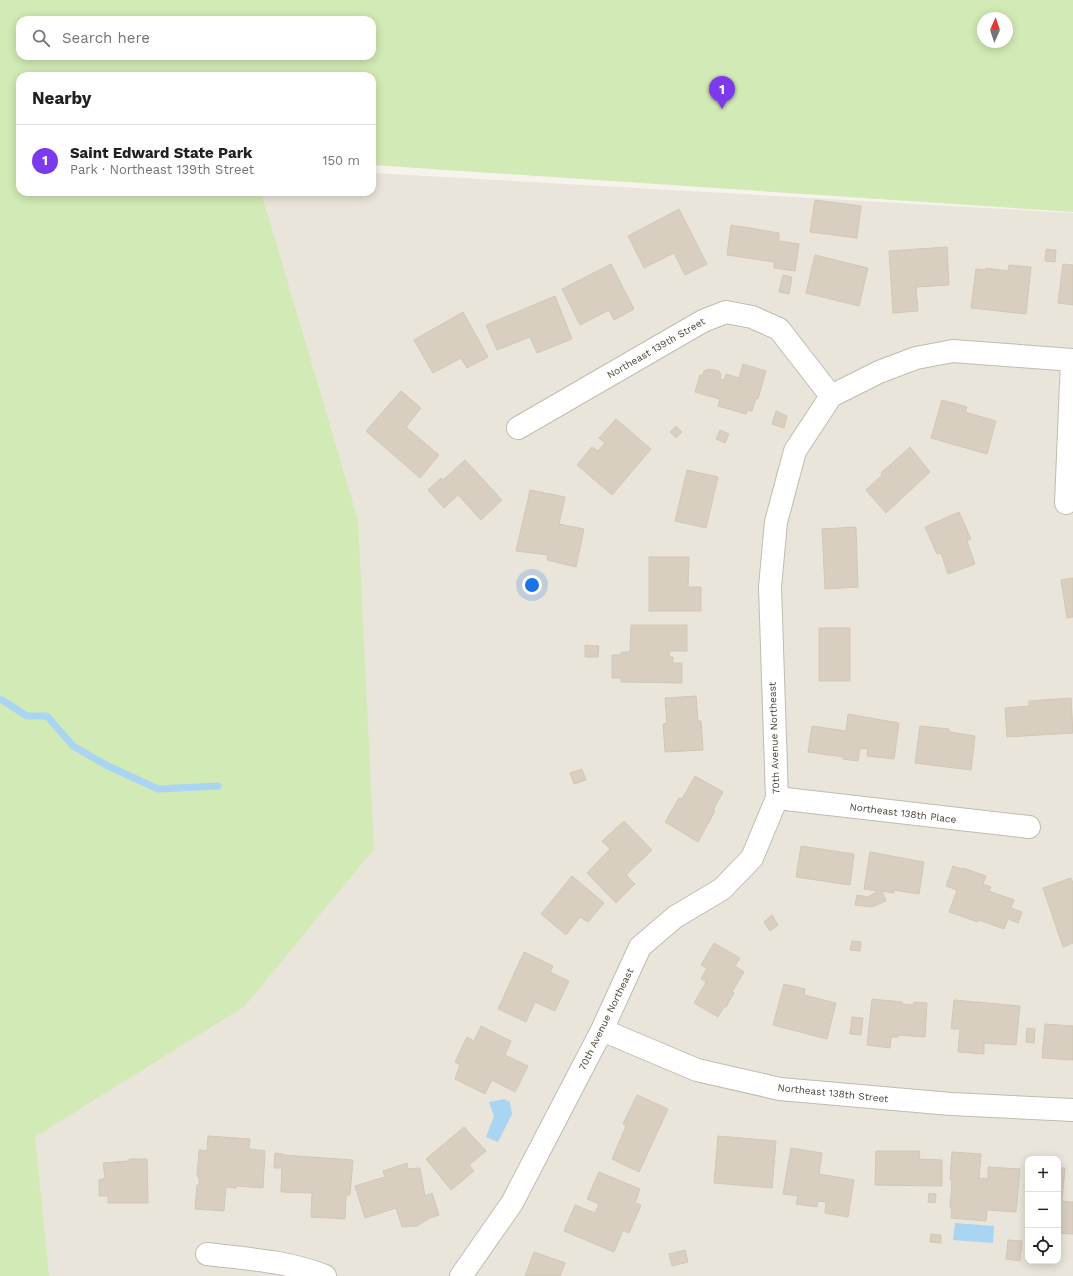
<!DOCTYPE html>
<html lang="en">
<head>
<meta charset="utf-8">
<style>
  :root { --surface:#fff; --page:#f2f2f2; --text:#202124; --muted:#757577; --line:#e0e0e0; --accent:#7c3aed }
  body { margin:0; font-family:"Work Sans",sans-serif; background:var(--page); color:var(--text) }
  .controls { position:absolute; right:12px; bottom:12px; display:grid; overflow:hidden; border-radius:8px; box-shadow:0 2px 10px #0003 }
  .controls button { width:36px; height:36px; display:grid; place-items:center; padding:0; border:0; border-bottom:1px solid var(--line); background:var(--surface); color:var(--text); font:20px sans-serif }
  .compass { position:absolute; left:977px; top:12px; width:36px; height:36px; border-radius:50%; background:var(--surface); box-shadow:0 2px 10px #0003; rotate:3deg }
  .you { position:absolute; left:532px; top:585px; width:14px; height:14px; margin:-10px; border:3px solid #fff; border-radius:50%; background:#1a73e8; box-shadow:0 0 0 6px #1a73e833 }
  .badge { display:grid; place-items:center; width:26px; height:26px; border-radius:50%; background:var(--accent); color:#fff; font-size:13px; font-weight:700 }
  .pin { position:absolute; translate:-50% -33px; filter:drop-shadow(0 1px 2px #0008) }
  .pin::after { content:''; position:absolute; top:21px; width:14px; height:12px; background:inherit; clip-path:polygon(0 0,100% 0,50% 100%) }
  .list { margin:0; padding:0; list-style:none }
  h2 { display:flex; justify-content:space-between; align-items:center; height:52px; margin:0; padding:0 16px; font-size:17px }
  h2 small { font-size:13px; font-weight:400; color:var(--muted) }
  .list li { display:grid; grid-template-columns:26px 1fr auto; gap:12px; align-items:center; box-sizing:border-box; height:72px; padding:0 16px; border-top:1px solid var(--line) }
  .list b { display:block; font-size:15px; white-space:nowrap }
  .list p { margin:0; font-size:13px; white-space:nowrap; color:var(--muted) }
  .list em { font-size:13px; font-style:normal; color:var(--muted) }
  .icon { flex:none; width:22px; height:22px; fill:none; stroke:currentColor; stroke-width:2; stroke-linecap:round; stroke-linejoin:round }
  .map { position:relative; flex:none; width:1073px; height:1276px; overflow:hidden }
  .search { position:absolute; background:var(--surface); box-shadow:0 2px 10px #0003; left:16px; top:16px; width:360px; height:44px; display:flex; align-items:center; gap:10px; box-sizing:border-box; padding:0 14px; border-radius:12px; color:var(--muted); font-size:15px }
  .panel { position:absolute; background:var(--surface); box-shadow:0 2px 10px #0003; left:16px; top:72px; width:360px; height:124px; border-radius:12px }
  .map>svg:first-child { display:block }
  .residential { fill:#eae5da; fill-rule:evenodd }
  .green { fill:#d2eab5; fill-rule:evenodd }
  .water { fill:#a9d4f2 }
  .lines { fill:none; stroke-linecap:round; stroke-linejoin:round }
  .stream { stroke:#a9d4f2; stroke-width:7 }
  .building { fill:#d8cfc1; stroke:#d3c7b4 }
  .minor-casing { stroke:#c2bbae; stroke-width:24 }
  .minor { stroke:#fff; stroke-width:22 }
  .labels { text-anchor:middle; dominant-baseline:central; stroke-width:3; stroke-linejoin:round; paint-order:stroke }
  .street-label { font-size:10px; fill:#4b4439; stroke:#fff }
</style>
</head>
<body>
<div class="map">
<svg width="1073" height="1276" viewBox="0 0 1073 1276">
  <rect width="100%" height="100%" fill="#f6f3ec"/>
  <path class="residential" d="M0,152L20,192H372V173L1073,213V1276H0ZM1028,1159H1058V1261H1028Z"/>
  <path class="green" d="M0,0H1073V212L372,165V76H20V192H261L358,520L374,849L245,1006L35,1137L49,1276H0ZM983,18H1007V42H983ZM20,20H372V56H20Z"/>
  <path class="water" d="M504,1099L510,1102L512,1114L498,1142L486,1137L494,1116L489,1102Z
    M955,1223L994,1226L993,1243L953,1240Z"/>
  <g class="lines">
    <path class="stream" d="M0,700H2L27,716H47L73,746L106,765L158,789L218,786"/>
  </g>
  <path class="building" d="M815,200L861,206L857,238L810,232Z
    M679,209L707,264L685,275L674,253L644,268L628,236Z
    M731,225L779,233V241L799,244L795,271L774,268V262L727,255Z
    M947,247L949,285L916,287L918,311L893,313L889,251Z
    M1046,249L1056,250L1055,262L1045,261Z
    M815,255L868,268L859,306L806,293Z
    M611,264L634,309L614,320L609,310L580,325L562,289Z
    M1063,264L1073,265V305L1058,303Z
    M1009,265L1031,267L1026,314L971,308L976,269L986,270V268L1008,271Z
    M783,275L792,277L789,294L779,292Z
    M555,296L572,339L537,353L530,337L497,350L486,325Z
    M463,312L488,357L467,368L461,358L433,373L414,340Z
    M743,364L766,371L758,399L756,398L752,411L747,410L746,414L718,406L720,399L695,392L700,375H703L704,371L709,369L719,371L721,375L720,379L724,380L726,374L739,378Z
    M401,391L421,408L406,427L439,455L420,478L366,431Z
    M942,400L967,407L965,412L996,421L987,454L931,438Z
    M776,411L787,416L784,428L772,424Z
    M616,419L651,449L612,495L577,465L592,447L598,451L605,443L599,438Z
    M676,426L682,432L676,438L670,432Z
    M720,430L729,434L725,443L716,439Z
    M910,447L930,472L886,513L866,490L882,475L881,473Z
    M465,460L502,500L481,520L458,495L444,508L428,490L441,478L443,480Z
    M687,470L718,477L706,528L675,521Z
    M530,490L565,497L559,524L584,529L576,567L547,560L548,555L516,551Z
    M959,512L971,539L967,541L975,564L948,574L941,553L937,554L925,527Z
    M856,527L858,587L825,589L822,529Z
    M649,557H689L688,587H701V611H649Z
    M1073,578V617L1067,618L1061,580Z
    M631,625H687V651H669V656L673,657V663H682V683L621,682V678H612V655H621V652H630Z
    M819,628H850V681H819Z
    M585,645L599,646L598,657H585Z
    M696,696L698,721H701L703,750L665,752L663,724L667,723L665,698Z
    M1071,698L1073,733L1007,737L1005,708L1029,706V701Z
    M848,714L899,723L894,759L867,756L868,749L860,748L858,761L843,759L844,757L808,752L812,726L846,731Z
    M920,726L949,729V732L975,736L971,770L915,763Z
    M582,769L586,780L574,784L570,773Z
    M695,776L723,792L713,810L715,811L698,842L665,822L679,798L682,799Z
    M624,821L652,850L626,875L635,884L616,903L587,873L610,849L602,841Z
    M801,846L854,854L850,885L796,877Z
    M870,852L924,862L919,894L894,890V893L882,891L886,901L872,907L855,905L857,895L868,897L878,891L864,889Z
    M953,866L962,869L963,868L986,876L983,884L991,887L989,891L1014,900L1011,908L1022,912L1018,923L1008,919L1004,929L979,920L978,922L949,912L957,890L946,886Z
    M572,876L604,903L588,922L580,917L566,935L541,914Z
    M1071,878L1073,883V943L1063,947L1043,888Z
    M772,915L778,925L770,931L764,922Z
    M852,941L861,942L860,951L850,950Z
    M714,943L740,958L735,966L744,972L732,992L734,993L726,1007H724L718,1017L694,1003L706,982L701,979L707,968L701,965Z
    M524,952L553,966L550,972L569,981L555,1011L535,1002L526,1022L498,1009Z
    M784,984L805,989L804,995L836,1003L827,1039L773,1025Z
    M872,999L902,1002V1004L914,1005V1002L927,1003L925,1037L899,1035L898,1037H891L890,1048L867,1045Z
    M954,1000L1020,1006L1016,1045L984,1043V1054L958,1052L960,1029H951Z
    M852,1017L863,1018L861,1035L850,1034Z
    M1045,1024L1073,1026V1060L1042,1058Z
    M481,1026L511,1041L505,1055L528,1066L515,1092L492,1080L485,1094L455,1079L460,1065L455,1062L467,1037L474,1041Z
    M1027,1028L1035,1029L1034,1043L1026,1042Z
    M637,1095L668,1109L639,1172L612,1159L626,1126L623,1124Z
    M464,1127L486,1151L469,1165L474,1171L451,1190L426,1159Z
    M208,1136L250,1139L249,1149L265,1151L263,1188L236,1186V1188L226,1187L224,1211L195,1209L197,1185H199V1177L197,1176L199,1150L207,1151Z
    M718,1136L776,1141L772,1188L714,1183Z
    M791,1148L822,1153L819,1174L854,1180L848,1217L825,1213L826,1202L818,1201L817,1207L796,1204L798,1196L783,1194Z
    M876,1151H920L919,1159L942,1160V1186L875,1185Z
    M952,1152L981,1154L979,1178L988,1179V1167L1020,1169L1016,1212L987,1210L986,1221L951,1218L952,1208H950L952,1180H950Z
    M275,1153L283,1154V1155L353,1160L350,1195H346L345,1219L311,1217L312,1193L281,1192L282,1168H274Z
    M129,1159H147L148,1203H108V1196H99V1180L105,1178L103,1163L129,1161Z
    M407,1163L408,1169L420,1168L425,1196L432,1193L439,1215L430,1218L417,1226L402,1227L396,1208L365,1218L355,1186L385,1177L383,1171Z
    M1058,1168H1065L1062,1201L1073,1202V1234L1058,1233Z
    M599,1172L640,1189L635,1203L641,1205L629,1233L623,1230L614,1252L564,1231L575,1205L595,1213L599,1204L587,1199Z
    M929,1193L936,1194L935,1203L928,1202Z
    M931,1234L941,1235V1243L930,1242Z
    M1008,1240L1022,1241L1020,1261L1006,1259Z
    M685,1250L688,1262L672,1266L669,1254Z
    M534,1252L565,1263L560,1276H525Z"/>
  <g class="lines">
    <defs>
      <path id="minor" d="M518,428L703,321L726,312L752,317L779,329L831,396L879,372L916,358L953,351L1073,360
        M1066,503L1072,360
        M777,798L1029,827
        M602,1030L697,1070L780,1089L951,1104L1073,1110
        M207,1254C248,1259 287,1261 325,1276
        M461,1276L512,1203L602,1030L640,947L675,917L722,889L752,858L777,798L770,587L776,522L795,451L831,396"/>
    </defs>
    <use href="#minor" class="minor-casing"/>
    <use href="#minor" class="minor"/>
  </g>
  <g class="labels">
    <g class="street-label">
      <text transform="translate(656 348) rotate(-30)">Northeast 139th Street</text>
      <text transform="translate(774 738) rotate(-92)">70th Avenue Northeast</text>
      <text transform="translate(903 813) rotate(7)">Northeast 138th Place</text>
      <text transform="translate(606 1019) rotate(-64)">70th Avenue Northeast</text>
      <text transform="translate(833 1093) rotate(6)">Northeast 138th Street</text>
    </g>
  </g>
</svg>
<div class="controls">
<button>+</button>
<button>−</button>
<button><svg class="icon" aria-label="locate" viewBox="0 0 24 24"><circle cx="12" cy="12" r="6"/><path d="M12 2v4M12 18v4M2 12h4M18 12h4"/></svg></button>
</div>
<svg class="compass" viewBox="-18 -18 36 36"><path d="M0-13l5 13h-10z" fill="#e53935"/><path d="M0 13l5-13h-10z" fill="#757577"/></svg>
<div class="you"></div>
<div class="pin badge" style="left:722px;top:109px">1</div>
<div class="search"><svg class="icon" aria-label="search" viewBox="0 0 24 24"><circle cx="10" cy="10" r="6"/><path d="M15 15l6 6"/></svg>Search here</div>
<section class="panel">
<h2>Nearby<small></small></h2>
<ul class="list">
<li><span class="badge">1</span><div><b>Saint Edward State Park</b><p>Park · Northeast 139th Street</p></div><em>150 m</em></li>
</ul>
</section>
</div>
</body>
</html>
